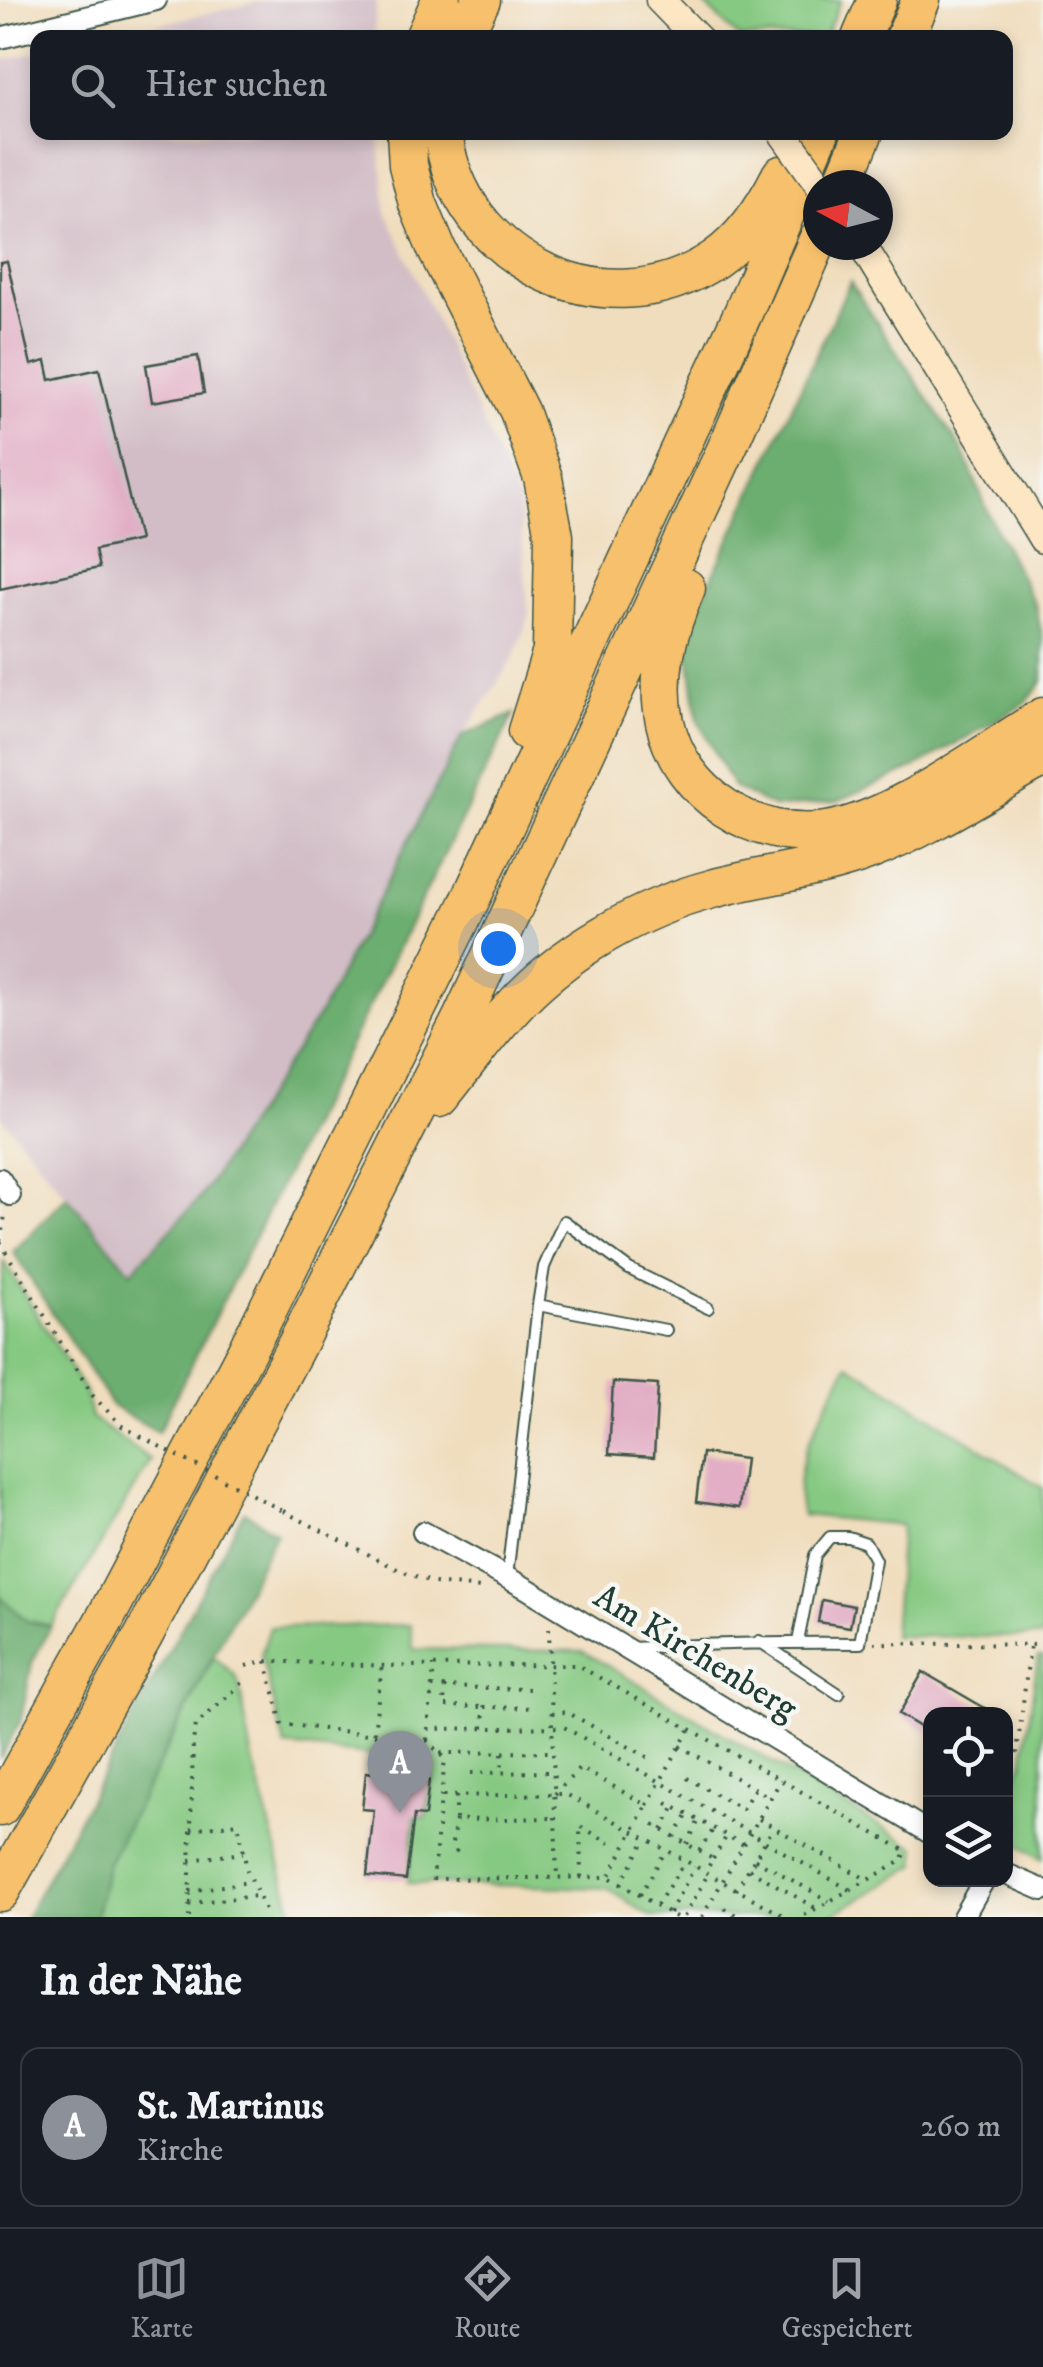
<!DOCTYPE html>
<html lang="de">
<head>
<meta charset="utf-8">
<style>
  :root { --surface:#171b24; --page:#20242c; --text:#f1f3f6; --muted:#9ea1a6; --line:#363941; --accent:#8c9099 }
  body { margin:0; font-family:"IM FELL DW Pica",serif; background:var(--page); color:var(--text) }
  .controls { position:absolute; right:30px; bottom:30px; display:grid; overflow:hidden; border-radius:20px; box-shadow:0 5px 15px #0003 }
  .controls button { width:90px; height:90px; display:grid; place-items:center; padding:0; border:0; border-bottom:2px solid var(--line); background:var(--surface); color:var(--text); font:50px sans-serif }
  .compass { position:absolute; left:803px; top:170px; width:90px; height:90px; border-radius:50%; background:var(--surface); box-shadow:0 5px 15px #0003; rotate:277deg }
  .you { position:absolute; left:498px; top:948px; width:35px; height:35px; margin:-25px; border:8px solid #fff; border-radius:50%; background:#1a73e8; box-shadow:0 0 0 15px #1a73e833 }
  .badge { display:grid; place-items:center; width:65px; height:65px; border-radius:50%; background:var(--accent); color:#fff; font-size:32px; font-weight:700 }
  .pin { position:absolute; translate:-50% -82px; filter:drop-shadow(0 2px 5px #0008) }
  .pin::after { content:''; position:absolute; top:52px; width:35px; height:30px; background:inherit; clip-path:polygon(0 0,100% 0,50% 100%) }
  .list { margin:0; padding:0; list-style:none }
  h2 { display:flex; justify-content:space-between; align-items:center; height:130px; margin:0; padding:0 40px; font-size:42px }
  h2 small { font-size:32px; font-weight:400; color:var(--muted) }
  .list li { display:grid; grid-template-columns:65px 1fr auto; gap:30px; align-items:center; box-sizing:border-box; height:160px; margin:0 20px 20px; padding:0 20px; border:2px solid var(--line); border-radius:20px }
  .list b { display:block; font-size:38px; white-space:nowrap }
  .list p { margin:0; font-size:32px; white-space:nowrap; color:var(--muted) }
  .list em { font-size:32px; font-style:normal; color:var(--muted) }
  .icon { flex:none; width:55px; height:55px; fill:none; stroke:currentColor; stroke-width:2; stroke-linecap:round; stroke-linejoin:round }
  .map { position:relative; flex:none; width:1043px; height:1917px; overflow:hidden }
  .search { position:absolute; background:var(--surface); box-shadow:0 5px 15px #0003; left:30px; right:30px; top:30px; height:110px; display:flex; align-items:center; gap:25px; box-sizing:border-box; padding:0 35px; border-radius:20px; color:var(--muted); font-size:38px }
  .sheet { height:310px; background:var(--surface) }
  nav { display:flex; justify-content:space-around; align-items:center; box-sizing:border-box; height:140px; border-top:2px solid var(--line); background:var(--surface); font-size:28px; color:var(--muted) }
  nav a { display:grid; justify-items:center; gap:5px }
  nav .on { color:var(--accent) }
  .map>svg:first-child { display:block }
  .industrial { fill:#d2bdc6 }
  .green { fill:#86c982; stroke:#52835b; stroke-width:2.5 }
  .forest { fill:#6cad70; stroke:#467552; stroke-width:2.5 }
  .building { fill:#e2aec5 }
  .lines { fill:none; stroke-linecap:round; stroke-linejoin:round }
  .lane-casing { stroke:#3e5549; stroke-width:14 }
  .street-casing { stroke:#3e5549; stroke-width:24 }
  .secondary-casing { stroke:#3e5549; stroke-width:31 }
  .highway-casing { stroke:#3e5549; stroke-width:41 }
  .path { stroke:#3e5549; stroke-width:4; stroke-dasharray:2.5 8; stroke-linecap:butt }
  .lane { stroke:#fff; stroke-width:10 }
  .street { stroke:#fff; stroke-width:20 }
  .secondary { stroke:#fce6c4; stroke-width:28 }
  .highway { stroke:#f7c06c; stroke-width:38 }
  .secondary-bridge-casing { stroke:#3e5549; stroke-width:31; stroke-linecap:butt }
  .path-bridge { stroke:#3e5549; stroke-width:4; stroke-dasharray:2.5 8; stroke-linecap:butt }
  .secondary-bridge { stroke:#fce6c4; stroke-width:28 }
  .labels { text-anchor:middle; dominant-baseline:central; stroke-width:9; stroke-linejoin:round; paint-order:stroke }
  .street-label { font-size:35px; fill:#1f3d34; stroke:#f6f6f2 }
</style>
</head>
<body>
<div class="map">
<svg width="1043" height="1917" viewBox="0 0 1043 1917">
  <rect width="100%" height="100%" fill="#f6f6f2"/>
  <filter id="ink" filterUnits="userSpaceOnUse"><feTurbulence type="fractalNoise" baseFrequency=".01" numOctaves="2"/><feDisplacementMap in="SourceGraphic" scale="20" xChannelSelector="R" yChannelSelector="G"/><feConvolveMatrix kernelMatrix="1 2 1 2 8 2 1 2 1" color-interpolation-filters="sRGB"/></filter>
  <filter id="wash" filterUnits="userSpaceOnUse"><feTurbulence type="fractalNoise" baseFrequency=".0048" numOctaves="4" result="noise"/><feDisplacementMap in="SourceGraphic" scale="40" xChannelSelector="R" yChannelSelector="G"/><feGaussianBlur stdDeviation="2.25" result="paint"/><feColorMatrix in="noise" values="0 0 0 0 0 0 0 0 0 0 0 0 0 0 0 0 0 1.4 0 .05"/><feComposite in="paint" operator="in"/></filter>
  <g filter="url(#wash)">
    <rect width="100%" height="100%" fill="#f0ddbd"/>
    <path class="industrial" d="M267,0H377L374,37H102Z
      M37,52L38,132L378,133L386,212L519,502L529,618L513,659L462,737L320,1013L200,1198L130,1273L0,1115V61Z"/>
    <path class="green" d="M700,0H841L825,37L739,38Z
      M4,1262L85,1391L91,1418L151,1460L51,1626L27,1621L0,1597V1297Z
      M848,1364L1043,1488V1637L893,1636L901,1525L802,1515C787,1464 826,1408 848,1364Z
      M410,1625L413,1649L582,1651L916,1847L917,1865L829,1917H651L607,1888L408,1883L415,1817H426L431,1779L417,1776L420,1744L384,1740L382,1756L285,1746L261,1655L270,1627Z
      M214,1657L236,1676L239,1685L252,1757L294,1917H95L108,1863Z
      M1038,1657H1043V1859L1006,1839V1791L1023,1763Z"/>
    <path class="forest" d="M850,282L963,451L991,519L1036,607L1043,640V681L1026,703L914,768L838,801L775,808L733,787L698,720L686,633Z
      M514,714L158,1432L112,1406L13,1252L67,1196L131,1272L200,1198L320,1013L462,736Z
      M244,1511L276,1533L108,1863L95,1917H26Z
      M0,1597L27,1621L51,1626L32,1663L21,1720L0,1759Z"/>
    <g id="blocks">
      <path class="building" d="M7,261L31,365L46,361L50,380L99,369L139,540L95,550L99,568L0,589V262Z
        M198,356L204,393L152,402L146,365Z
        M613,1382L658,1385L654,1457L609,1454Z
        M702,1453L745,1459L739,1508L696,1502Z
        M822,1600L854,1606L850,1627L818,1622Z
        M923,1672L995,1714H930V1733L899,1714Z
        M385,1741L419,1745L415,1778L429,1780L425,1816L414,1815L406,1880L367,1876L374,1810L362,1809L366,1772L381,1774Z"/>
    </g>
  </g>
  <g filter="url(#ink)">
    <use href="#blocks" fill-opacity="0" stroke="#3e5549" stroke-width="2.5"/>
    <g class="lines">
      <defs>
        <path id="lane" d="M538,1305L544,1267L564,1221L629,1269L708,1308
          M507,1577L538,1305L666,1330
          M759,1641L839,1694
          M631,1648C707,1644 783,1642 860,1643L875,1560L866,1543L848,1537H830L815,1555L798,1642"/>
        <path id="street" d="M0,38L156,0
          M0,1179L10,1195
          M423,1532L526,1588L930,1833
          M1006,1874L1043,1890
          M963,1917L984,1880"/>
        <path id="secondary" d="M660,0L697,38
          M862,245L1043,539"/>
        <path id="highway" d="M424,38L441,0
          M462,38L481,0
          M861,38L877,0
          M905,38L921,0
          M406,132L408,165L418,204L437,250L519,411L543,478L554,536L552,651L527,731
          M443,132C457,261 607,333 715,259C744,239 766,205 781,175
          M842,185L864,132
          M686,588C668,630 655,676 665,722C680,794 756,842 827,831C894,820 984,753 1043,717
          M439,1098C463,1069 485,1037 511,1009C561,953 639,908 712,889C763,875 818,870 868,851C929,828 986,790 1043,758
          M0,1807L106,1617L258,1329L468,905L743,313L820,132
          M0,1892L144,1635L297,1344L463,1016L731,439L818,240"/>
      </defs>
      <use href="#lane" class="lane-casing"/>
      <use href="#street" class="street-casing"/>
      <use href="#secondary" class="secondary-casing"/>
      <use href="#highway" class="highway-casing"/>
      <path class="path" d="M0,1241L5,1216
        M0,1242L93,1396L122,1426L140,1436
        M283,1511L401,1571L434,1583L481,1588
        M549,1628L557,1878
        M874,1643L1043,1645
        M266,1661L282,1724L427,1741L445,1758L433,1879L609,1877L676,1917
        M246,1666L263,1661L391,1666L577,1665L906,1851L902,1861L801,1917
        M432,1687L534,1689
        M445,1687L444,1706L484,1707
        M552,1713L567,1712L649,1758
        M483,1728L484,1707L536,1708
        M428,1729L564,1727L850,1890
        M374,1733L382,1665
        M427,1740L434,1665
        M680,1746L771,1798
        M440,1753L553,1752
        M502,1753V1772
        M1006,1772L1017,1752L1030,1646
        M471,1773L554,1772
        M687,1778L742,1809L755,1788
        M555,1794L580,1768L647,1805L609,1877
        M443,1796L566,1794L786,1917
        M456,1796V1820L555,1818
        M667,1803L744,1845
        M647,1805L689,1730
        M759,1819L868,1880
        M456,1820L452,1841L459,1858
        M654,1825L713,1859L705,1872
        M191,1829L238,1823L247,1870L268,1917
        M662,1830L674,1808
        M674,1837L687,1816
        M687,1844L698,1822
        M699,1851L713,1830
        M713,1859L726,1837
        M755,1859L829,1901
        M190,1860L243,1853
        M749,1869L817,1909
        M581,1877L580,1826L610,1843
        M621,1884L645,1840
        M736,1890L774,1827
        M189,1891L249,1882
        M640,1895L665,1852
        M189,1903L257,1896
        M657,1905L685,1861
        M724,1908L740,1917
        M669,1913L695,1867
        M189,1917L193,1741L196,1725L248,1678
        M684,1917L708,1874
        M702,1917L781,1780"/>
      <use href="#lane" class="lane"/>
      <use href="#street" class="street"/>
      <use href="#secondary" class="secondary"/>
      <use href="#highway" class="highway"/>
      <defs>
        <path id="secondary-bridge" d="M782,132L820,185"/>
      </defs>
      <use href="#secondary-bridge" class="secondary-bridge-casing"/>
      <path class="path-bridge" d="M140,1436L283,1511"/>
      <use href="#secondary-bridge" class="secondary-bridge"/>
    </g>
  </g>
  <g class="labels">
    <g class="street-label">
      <text transform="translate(695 1653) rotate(31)">Am Kirchenberg</text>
    </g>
  </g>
</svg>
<div class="controls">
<button><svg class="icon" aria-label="locate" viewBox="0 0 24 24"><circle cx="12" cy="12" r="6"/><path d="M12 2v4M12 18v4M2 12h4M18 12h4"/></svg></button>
<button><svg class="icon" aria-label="layers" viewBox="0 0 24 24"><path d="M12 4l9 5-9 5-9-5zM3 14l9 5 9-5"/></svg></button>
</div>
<svg class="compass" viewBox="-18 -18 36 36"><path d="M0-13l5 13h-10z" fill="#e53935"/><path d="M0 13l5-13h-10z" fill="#9ea1a6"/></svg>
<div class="you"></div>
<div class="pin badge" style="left:400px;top:1813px">A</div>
<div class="search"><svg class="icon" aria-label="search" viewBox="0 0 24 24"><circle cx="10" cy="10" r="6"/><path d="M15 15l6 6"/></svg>Hier suchen</div>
</div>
<section class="sheet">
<h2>In der Nähe<small></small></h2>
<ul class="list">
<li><span class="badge">A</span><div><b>St. Martinus</b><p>Kirche</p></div><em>260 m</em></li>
</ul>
</section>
<nav>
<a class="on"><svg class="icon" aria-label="map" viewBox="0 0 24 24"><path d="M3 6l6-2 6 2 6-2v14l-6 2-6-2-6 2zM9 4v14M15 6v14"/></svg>Karte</a>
<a><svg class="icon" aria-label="directions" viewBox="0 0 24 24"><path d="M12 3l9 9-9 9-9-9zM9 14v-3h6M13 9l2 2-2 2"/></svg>Route</a>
<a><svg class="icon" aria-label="saved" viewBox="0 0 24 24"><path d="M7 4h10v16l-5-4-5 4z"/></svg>Gespeichert</a>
</nav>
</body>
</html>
